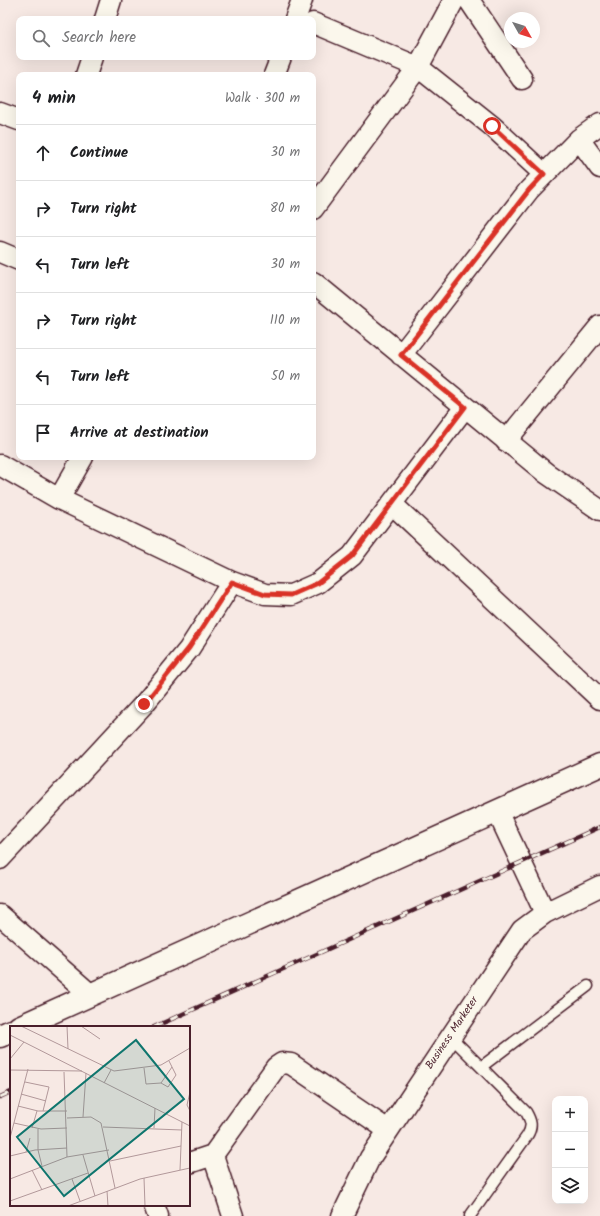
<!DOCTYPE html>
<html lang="en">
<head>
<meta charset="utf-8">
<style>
  :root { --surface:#fff; --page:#f2f2f2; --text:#202124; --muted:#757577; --line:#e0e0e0 }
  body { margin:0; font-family:Kalam,sans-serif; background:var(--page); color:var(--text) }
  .controls { position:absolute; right:12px; bottom:12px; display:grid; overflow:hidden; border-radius:8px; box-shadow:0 4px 16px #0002 }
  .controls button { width:36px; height:36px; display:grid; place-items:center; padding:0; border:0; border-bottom:1px solid var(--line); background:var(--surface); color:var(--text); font:20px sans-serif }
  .compass { position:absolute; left:504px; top:12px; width:36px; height:36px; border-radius:50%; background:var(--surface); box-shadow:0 4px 16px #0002; rotate:129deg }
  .stop { position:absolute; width:12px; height:12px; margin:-9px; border:3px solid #d93025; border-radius:50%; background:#fff }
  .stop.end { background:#d93025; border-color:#fff; box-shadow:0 1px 4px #0008 }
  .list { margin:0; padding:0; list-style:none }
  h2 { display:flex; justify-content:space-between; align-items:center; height:52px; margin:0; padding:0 16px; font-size:17px }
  h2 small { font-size:13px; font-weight:400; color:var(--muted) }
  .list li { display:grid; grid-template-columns:26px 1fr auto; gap:12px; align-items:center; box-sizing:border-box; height:56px; padding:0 16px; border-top:1px solid var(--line) }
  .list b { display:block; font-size:15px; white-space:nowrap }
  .list em { font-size:13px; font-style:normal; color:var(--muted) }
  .icon { flex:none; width:22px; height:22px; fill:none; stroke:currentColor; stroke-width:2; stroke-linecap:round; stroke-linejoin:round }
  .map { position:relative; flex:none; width:600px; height:1216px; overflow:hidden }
  .search { position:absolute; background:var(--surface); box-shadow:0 4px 16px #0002; left:16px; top:16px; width:300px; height:44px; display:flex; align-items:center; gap:10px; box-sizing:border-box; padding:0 14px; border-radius:8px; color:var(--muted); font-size:15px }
  .panel { position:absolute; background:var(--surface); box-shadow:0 4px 16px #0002; left:16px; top:72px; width:300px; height:388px; border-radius:8px }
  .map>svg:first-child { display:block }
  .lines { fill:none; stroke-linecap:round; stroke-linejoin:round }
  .service-casing { stroke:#4a1f2b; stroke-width:13 }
  .minor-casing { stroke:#4a1f2b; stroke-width:23 }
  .tertiary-casing { stroke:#4a1f2b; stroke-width:25 }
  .service { stroke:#fbf7ec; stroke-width:10 }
  .minor { stroke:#fbf7ec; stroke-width:20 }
  .tertiary { stroke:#fbf7ec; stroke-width:22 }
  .rail-casing { stroke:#4a1f2b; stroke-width:4.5 }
  .rail { stroke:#fbf7ec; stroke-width:3; stroke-dasharray:9; stroke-linecap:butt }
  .route { stroke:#d93025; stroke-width:5 }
  .labels { text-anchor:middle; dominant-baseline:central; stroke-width:4; stroke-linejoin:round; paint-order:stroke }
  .street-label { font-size:11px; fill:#4a1f2b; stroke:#fbf7ec }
  .inset-road { fill:none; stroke:#b2989a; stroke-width:1 }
  .view { fill:#0f766e; fill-opacity:0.15; stroke:#0f766e; stroke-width:2 }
  .inset-edge { fill:none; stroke:#4a1f2b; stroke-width:2 }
</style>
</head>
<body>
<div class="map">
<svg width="600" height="1216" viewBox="0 0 600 1216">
  <rect width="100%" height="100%" fill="#f7e9e4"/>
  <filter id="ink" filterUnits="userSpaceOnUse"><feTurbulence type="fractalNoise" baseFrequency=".025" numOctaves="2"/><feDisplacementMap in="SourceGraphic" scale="8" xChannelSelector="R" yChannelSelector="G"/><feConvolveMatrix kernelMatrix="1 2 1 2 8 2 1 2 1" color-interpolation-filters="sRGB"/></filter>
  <g filter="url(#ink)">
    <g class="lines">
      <defs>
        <path id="service" d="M450,1036L526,1112C531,1121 533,1126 527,1136L470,1216
          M481,1067L588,986"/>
        <path id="minor" d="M469,0L522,79
          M105,19L111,0
          M295,19L302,0
          M313,23L418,67L492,126L544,174
          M86,75L92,57
          M274,75L281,57
          M0,113L19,120
          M579,139L600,168
          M313,209L418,67L454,0
          M0,252L19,260
          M313,282L546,473L600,510
          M401,355L529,190L579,139L600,124
          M506,441L600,326
          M0,465L59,499L232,582L265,594L291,595L318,583L352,556L465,407
          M59,499L83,457
          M392,504L600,699
          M497,811L545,913
          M0,859L144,704L189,649L232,582
          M0,915L91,995
          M213,1155L233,1216
          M189,1163L213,1155L276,1067L282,1063L291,1064L388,1130
          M154,1205L158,1216
          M342,1216L370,1158L522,930L545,913L600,886"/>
        <path id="tertiary" d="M19,1027L600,765
          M0,1036L11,1031"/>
      </defs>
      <use href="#service" class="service-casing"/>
      <use href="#minor" class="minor-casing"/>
      <use href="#tertiary" class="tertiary-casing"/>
      <use href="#service" class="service"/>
      <use href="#minor" class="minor"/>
      <use href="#tertiary" class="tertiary"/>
      <defs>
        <path id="rail" d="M154,1027L600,827
          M0,1097L11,1092"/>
      </defs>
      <use href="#rail" class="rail-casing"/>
      <use href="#rail" class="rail"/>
    </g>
  </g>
  <g class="lines" filter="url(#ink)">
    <path class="route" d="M144,704L189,648L232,582L265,594L291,595L318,583L352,556L465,407L401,355L529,190L544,174L492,126"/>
  </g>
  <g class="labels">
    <g class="street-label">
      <text transform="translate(452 1033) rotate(-56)">Business Marketer</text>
    </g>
  </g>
  <g transform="translate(10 1026)">
    <rect width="180" height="180" fill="#f7e9e4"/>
    <path class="inset-road" d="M11,0L104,45L151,39L180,22M57,0L58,23M71,0L90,13M0,9L180,100M0,33L14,16M134,42L136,58L151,57L158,61L166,49L159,35M0,44L72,45M54,46L57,131M15,56L39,61L33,85M94,57L101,44M151,57L162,41M180,66L177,79L180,85M11,68L36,75M8,80L28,85H57M73,91L76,47M57,92L81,91L91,97L105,162M4,97L31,103L57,102M93,101L172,104M22,102L27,85M144,102L145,82M28,103V124L32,140M0,112L18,43M16,126L20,112M73,129L85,170M0,130L25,124L57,122M100,135L171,120M22,144L32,164M170,144L172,96M134,152L135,180M0,153L57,131L99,124M62,153L70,175M97,165L98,180M0,175L78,147M58,180L130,153L180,142"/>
    <path class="view" d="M126,14L174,73L54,170L7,111Z"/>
    <rect width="180" height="180" class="inset-edge"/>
  </g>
</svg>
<div class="controls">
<button>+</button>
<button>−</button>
<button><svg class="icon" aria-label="layers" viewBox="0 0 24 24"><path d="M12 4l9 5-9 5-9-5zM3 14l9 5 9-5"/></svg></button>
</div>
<svg class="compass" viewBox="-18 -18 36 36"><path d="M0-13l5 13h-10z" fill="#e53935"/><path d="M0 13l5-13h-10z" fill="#757577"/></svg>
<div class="stop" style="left:492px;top:126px"></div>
<div class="stop end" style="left:144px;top:704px"></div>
<div class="search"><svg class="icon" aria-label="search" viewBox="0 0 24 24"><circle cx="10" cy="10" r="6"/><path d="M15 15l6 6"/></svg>Search here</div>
<section class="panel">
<h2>4 min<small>Walk · 300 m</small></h2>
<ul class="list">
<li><svg class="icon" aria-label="ahead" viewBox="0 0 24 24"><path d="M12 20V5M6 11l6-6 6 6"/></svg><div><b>Continue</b></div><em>30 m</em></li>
<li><svg class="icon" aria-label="right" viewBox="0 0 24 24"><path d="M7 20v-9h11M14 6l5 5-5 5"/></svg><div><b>Turn right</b></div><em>80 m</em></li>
<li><svg class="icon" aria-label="left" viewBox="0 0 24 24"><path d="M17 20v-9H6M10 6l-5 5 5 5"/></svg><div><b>Turn left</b></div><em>30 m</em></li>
<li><svg class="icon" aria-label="right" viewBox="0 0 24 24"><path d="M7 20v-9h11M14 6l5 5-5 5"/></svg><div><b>Turn right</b></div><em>110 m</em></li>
<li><svg class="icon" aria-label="left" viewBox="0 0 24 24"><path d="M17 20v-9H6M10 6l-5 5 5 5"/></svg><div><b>Turn left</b></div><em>50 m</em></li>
<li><svg class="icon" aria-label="arrive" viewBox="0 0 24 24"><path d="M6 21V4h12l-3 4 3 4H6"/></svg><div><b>Arrive at destination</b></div></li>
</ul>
</section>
</div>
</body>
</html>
